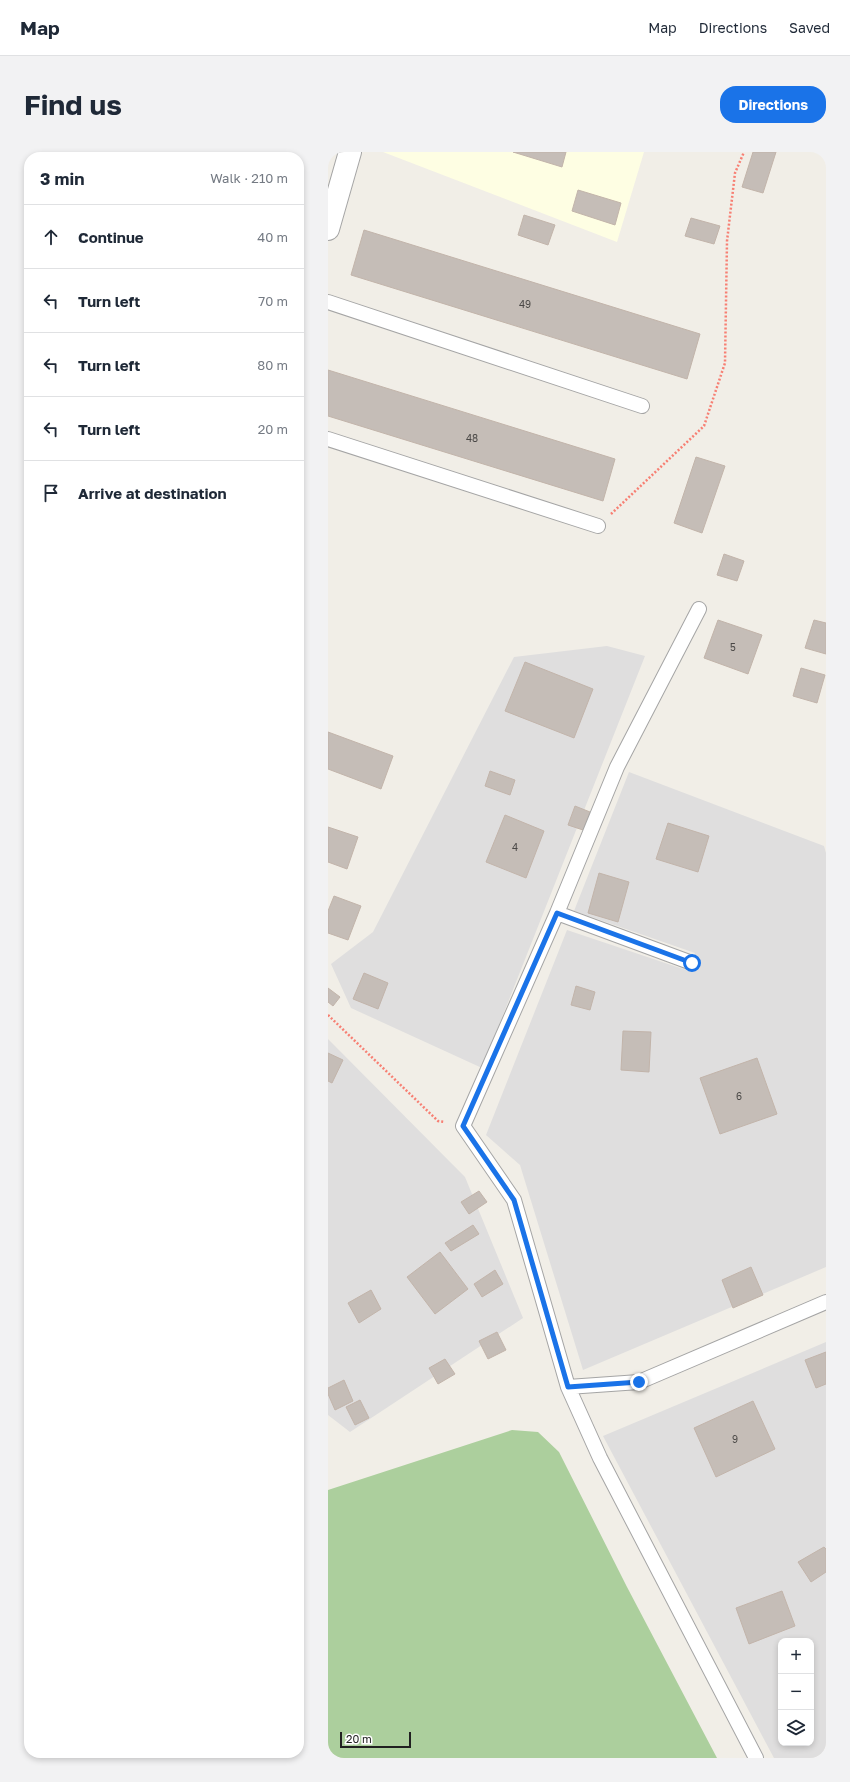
<!DOCTYPE html>
<html lang="en">
<head>
<meta charset="utf-8">
<style>
  :root { --surface:#fff; --page:#f2f2f3; --text:#1f2937; --muted:#747a83; --line:#e0e1e3; --accent:#1a73e8 }
  body { margin:0; font-family:"Golos Text",sans-serif; background:var(--page); color:var(--text) }
  .controls { position:absolute; right:12px; bottom:12px; display:grid; overflow:hidden; border-radius:8px; box-shadow:0 2px 6px #0003 }
  .controls button { width:36px; height:36px; display:grid; place-items:center; padding:0; border:0; border-bottom:1px solid var(--line); background:var(--surface); color:var(--text); font:20px sans-serif }
  .scale { position:absolute; left:12px; bottom:10px; width:71px; box-sizing:border-box; padding-left:4px; border:2px solid #212121; border-top:0; font-size:11px; line-height:14px; white-space:nowrap; color:#212121; -webkit-text-stroke:3px #fff; paint-order:stroke }
  .stop { position:absolute; width:12px; height:12px; margin:-9px; border:3px solid #1a73e8; border-radius:50%; background:#fff }
  .stop.end { background:#1a73e8; border-color:#fff; box-shadow:0 1px 4px #0008 }
  .list { margin:0; padding:0; list-style:none }
  h2 { display:flex; justify-content:space-between; align-items:center; height:52px; margin:0; padding:0 16px; font-size:17px }
  h2 small { font-size:13px; font-weight:400; color:var(--muted) }
  .list li { display:grid; grid-template-columns:26px 1fr auto; gap:12px; align-items:center; box-sizing:border-box; height:64px; padding:0 16px; border-top:1px solid var(--line) }
  .list b { display:block; font-size:15px; white-space:nowrap }
  .list em { font-size:13px; font-style:normal; color:var(--muted) }
  .icon { flex:none; width:22px; height:22px; fill:none; stroke:currentColor; stroke-width:2; stroke-linecap:round; stroke-linejoin:round }
  .map { position:relative; flex:none; width:498px; height:1606px; overflow:hidden; border-radius:16px }
  header { display:flex; align-items:center; gap:24px; box-sizing:border-box; height:56px; padding:0 20px; background:var(--surface); border-bottom:1px solid var(--line) }
  header strong { font-size:19px }
  nav { display:flex; gap:22px; margin-inline-start:auto; font-size:14px }
  .intro { display:flex; align-items:center; justify-content:space-between; box-sizing:border-box; height:96px; padding:0 24px }
  h1 { margin:0; font-size:28px }
  .button { padding:10px 18px; border-radius:16px; background:var(--accent); color:#fff; font-size:14px; font-weight:700 }
  main { display:flex; gap:24px; padding:0 24px }
  aside { flex:1; background:var(--surface); border-radius:16px; box-shadow:0 2px 6px #0003 }
  .map>svg:first-child { display:block }
  .residential { fill:#dfdede; fill-rule:evenodd }
  .education { fill:#fefee3 }
  .forest { fill:#accf9d }
  .building { fill:#c5bdb7; stroke:#c2b4aa }
  .lines { fill:none; stroke-linecap:round; stroke-linejoin:round }
  .service-casing { stroke:#a5a5a5; stroke-width:16 }
  .minor-casing { stroke:#a5a5a5; stroke-width:24 }
  .path { stroke:#f77f73; stroke-width:2.5; stroke-dasharray:2 2; stroke-linecap:butt }
  .service { stroke:#fff; stroke-width:14 }
  .minor { stroke:#fff; stroke-width:22 }
  .route { stroke:#1a73e8; stroke-width:5 }
  .labels { text-anchor:middle; dominant-baseline:central; stroke-width:4; stroke-linejoin:round; paint-order:stroke }
  .number-label { font-size:10px; fill:#4a4846 }
</style>
</head>
<body>
<header>
<strong>Map</strong>
<nav><a>Map</a><a>Directions</a><a>Saved</a></nav>
</header>
<div class="intro"><h1>Find us</h1><a class="button">Directions</a></div>
<main>
<aside>
<h2>3 min<small>Walk · 210 m</small></h2>
<ul class="list">
<li><svg class="icon" aria-label="ahead" viewBox="0 0 24 24"><path d="M12 20V5M6 11l6-6 6 6"/></svg><div><b>Continue</b></div><em>40 m</em></li>
<li><svg class="icon" aria-label="left" viewBox="0 0 24 24"><path d="M17 20v-9H6M10 6l-5 5 5 5"/></svg><div><b>Turn left</b></div><em>70 m</em></li>
<li><svg class="icon" aria-label="left" viewBox="0 0 24 24"><path d="M17 20v-9H6M10 6l-5 5 5 5"/></svg><div><b>Turn left</b></div><em>80 m</em></li>
<li><svg class="icon" aria-label="left" viewBox="0 0 24 24"><path d="M17 20v-9H6M10 6l-5 5 5 5"/></svg><div><b>Turn left</b></div><em>20 m</em></li>
<li><svg class="icon" aria-label="arrive" viewBox="0 0 24 24"><path d="M6 21V4h12l-3 4 3 4H6"/></svg><div><b>Arrive at destination</b></div></li>
</ul>
</aside>
<div class="map">
<svg width="498" height="1606" viewBox="0 0 498 1606">
  <rect width="100%" height="100%" fill="#f1eee7"/>
  <path class="residential" d="M279,494L317,504L154,916L23,856L3,812L45,780L186,505Z
    M301,620L496,694L498,701V1115L255,1218L192,1013L158,983L239,778L361,819L367,801L246,759Z
    M0,887L137,1025L195,1166L22,1280L0,1263Z
    M498,1190V1606H446L275,1284ZM453,1489H483V1591H453Z"/>
  <path class="education" d="M55,0H316L289,90Z"/>
  <path class="forest" d="M184,1278L210,1280L231,1300L299,1435L389,1606H0V1338Z"/>
  <path class="building" d="M185,0H238L234,15Z
    M425,0H448L435,41L414,35Z
    M250,38L293,51L287,73L244,59Z
    M196,63L227,73L220,93L190,83Z
    M363,66L392,74L386,92L357,84Z
    M36,78L372,182L359,227L23,123Z
    M0,218L287,307L275,349L0,264Z
    M368,305L397,314L374,381L346,371Z
    M396,402L416,409L409,429L389,423Z
    M390,468L434,483L420,522L376,506Z
    M486,468L498,471V502L477,496Z
    M197,510L265,537L246,586L177,559Z
    M473,516L497,523L489,551L465,544Z
    M0,580L65,604L53,637L0,617Z
    M162,619L187,628L182,643L157,634Z
    M247,654L262,660L255,678L240,673Z
    M177,663L216,679L198,726L158,710Z
    M340,671L381,684L370,720L328,707Z
    M0,675L30,685L19,717L0,710Z
    M271,721L301,730L290,770L260,761Z
    M6,744L33,754L20,788L0,781V759Z
    M36,821L60,831L50,857L25,847Z
    M248,834L267,840L262,858L243,853Z
    M0,836L12,845L5,854L0,850Z
    M295,879L323,880L321,920L293,918Z
    M0,901L15,908L4,931L0,929Z
    M429,906L449,962L392,982L372,926Z
    M151,1039L159,1050L141,1062L133,1050Z
    M145,1073L151,1082L123,1099L117,1091Z
    M112,1100L140,1137L107,1162L79,1125Z
    M423,1115L435,1143L405,1156L394,1128Z
    M167,1118L175,1132L154,1145L146,1132Z
    M43,1138L53,1157L31,1171L20,1151Z
    M169,1180L178,1198L160,1207L151,1189Z
    M498,1200V1232L488,1236L477,1208Z
    M117,1207L127,1222L110,1232L101,1216Z
    M16,1228L25,1249L7,1258L0,1242V1236Z
    M32,1248L41,1266L27,1273L18,1255Z
    M425,1249L447,1297L388,1325L366,1276Z
    M496,1395L498,1397V1420L483,1430L470,1410Z
    M454,1439L467,1474L421,1492L408,1456Z"/>
  <g class="lines">
    <defs>
      <path id="service" d="M0,150L314,254
        M0,287L270,374
        M371,457L289,615L229,761L135,974L186,1048L240,1235L272,1306L428,1606
        M229,761L364,811
        M240,1235L311,1230L498,1150"/>
      <path id="minor" d="M0,77L22,0"/>
    </defs>
    <use href="#service" class="service-casing"/>
    <use href="#minor" class="minor-casing"/>
    <path class="path" d="M283,362L376,274L397,211L399,89L407,21L416,0
      M0,863L110,969L117,970"/>
    <use href="#service" class="service"/>
    <use href="#minor" class="minor"/>
  </g>
  <g class="lines">
    <path class="route" d="M311,1230L240,1235L186,1048L135,974L229,761L364,811"/>
  </g>
  <g class="labels">
    <g class="number-label">
      <text x="197" y="152">49</text>
      <text x="144" y="286">48</text>
      <text x="405" y="495">5</text>
      <text x="187" y="695">4</text>
      <text x="411" y="944">6</text>
      <text x="407" y="1287">9</text>
    </g>
  </g>
</svg>
<div class="controls">
<button>+</button>
<button>−</button>
<button><svg class="icon" aria-label="layers" viewBox="0 0 24 24"><path d="M12 4l9 5-9 5-9-5zM3 14l9 5 9-5"/></svg></button>
</div>
<div class="scale">20 m</div>
<div class="stop" style="left:364px;top:811px"></div>
<div class="stop end" style="left:311px;top:1230px"></div>
</div>
</main>
</body>
</html>
